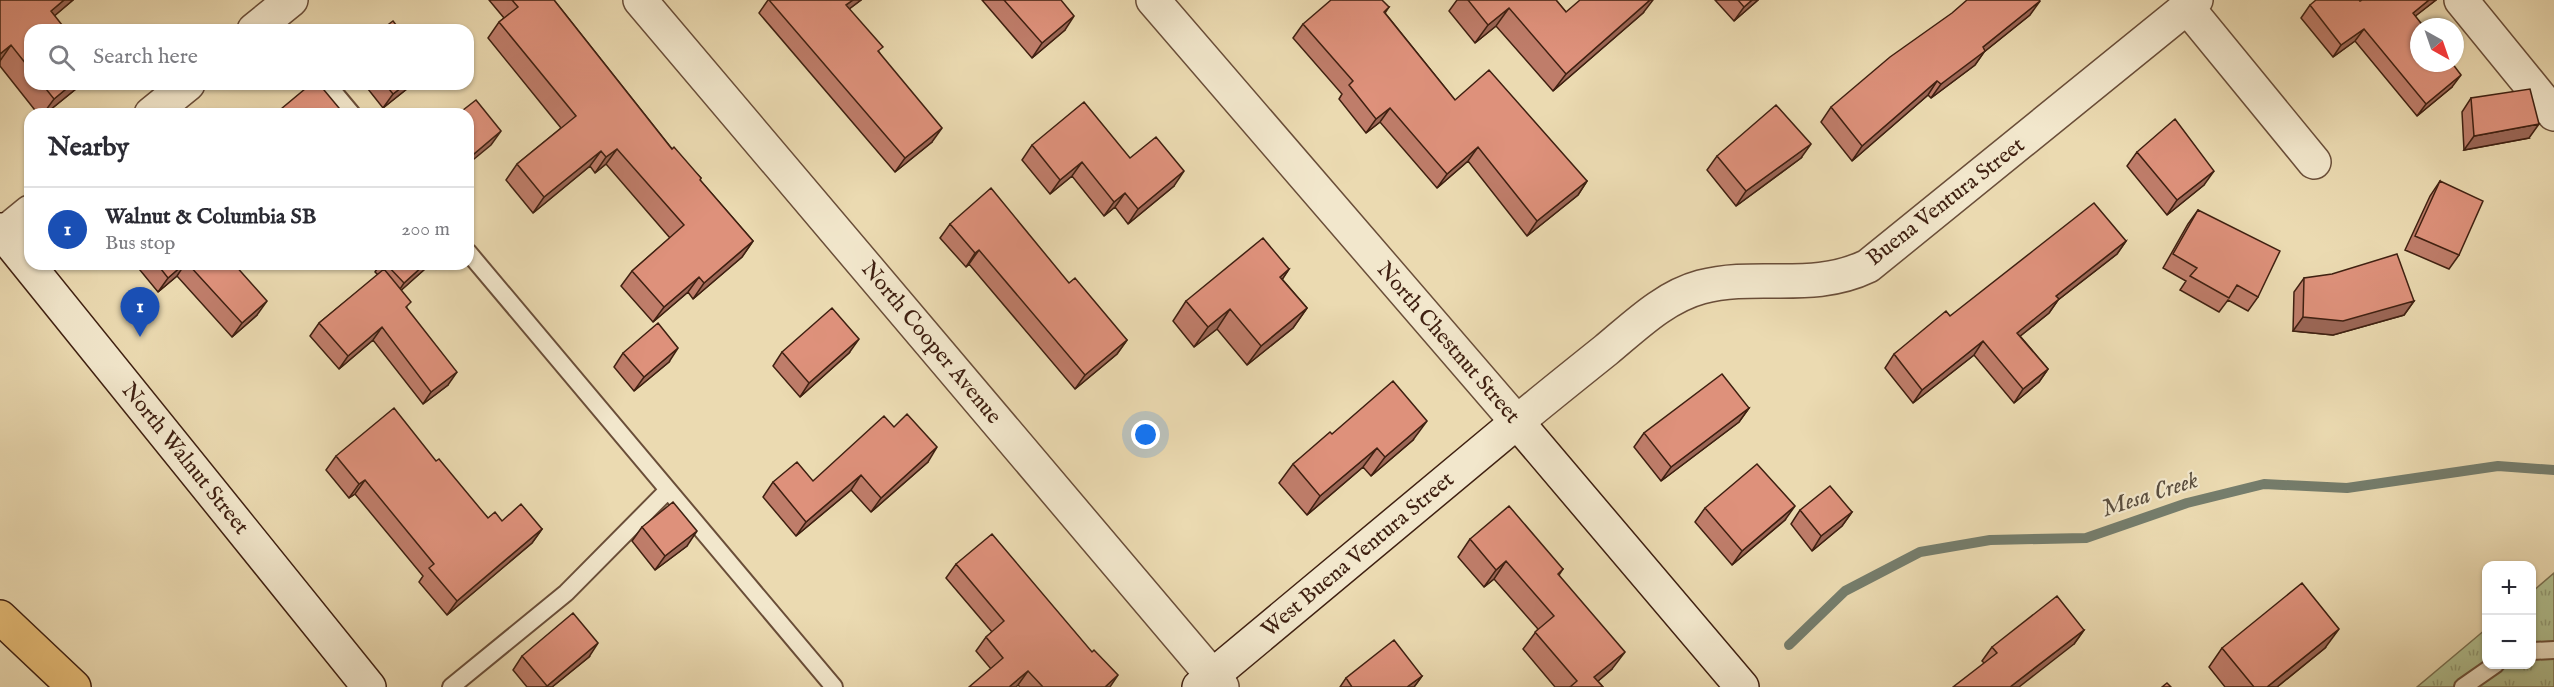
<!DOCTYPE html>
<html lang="en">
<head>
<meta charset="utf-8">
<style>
  :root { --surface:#fff; --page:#f2f2f3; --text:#2b2b33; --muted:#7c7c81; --line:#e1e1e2; --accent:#7c3aed }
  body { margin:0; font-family:"IM FELL English",serif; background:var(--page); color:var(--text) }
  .controls { position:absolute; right:18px; bottom:18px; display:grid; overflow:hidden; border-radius:12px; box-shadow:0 2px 4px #0004 }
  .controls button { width:54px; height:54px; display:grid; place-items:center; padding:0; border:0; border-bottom:2px solid var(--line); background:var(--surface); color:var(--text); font:30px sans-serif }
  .compass { position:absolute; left:2410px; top:18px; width:54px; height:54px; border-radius:50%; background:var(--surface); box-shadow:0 2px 4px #0004; rotate:140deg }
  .you { position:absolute; left:1146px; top:435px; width:21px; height:21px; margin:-15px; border:4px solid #fff; border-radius:50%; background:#1a73e8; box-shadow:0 0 0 9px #1a73e833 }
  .badge { display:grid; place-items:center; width:39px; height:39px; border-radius:50%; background:var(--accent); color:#fff; font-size:20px; font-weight:700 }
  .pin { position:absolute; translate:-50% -50px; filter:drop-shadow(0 2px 3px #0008) }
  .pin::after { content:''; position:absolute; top:32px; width:21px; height:18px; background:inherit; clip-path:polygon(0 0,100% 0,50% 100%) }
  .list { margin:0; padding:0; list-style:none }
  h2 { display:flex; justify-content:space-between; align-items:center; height:78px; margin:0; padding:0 24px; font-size:26px }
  h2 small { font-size:20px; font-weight:400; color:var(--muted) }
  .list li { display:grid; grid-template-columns:39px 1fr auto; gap:18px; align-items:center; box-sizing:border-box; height:84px; padding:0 24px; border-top:2px solid var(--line) }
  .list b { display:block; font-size:22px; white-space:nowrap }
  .list p { margin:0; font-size:20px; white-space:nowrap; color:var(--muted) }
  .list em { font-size:20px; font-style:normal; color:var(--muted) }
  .icon { flex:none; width:33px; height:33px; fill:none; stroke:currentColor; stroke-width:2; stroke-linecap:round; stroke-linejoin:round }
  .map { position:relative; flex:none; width:2554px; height:687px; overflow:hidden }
  .search { position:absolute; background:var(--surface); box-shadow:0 2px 4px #0004; left:24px; top:24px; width:450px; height:66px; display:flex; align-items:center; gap:15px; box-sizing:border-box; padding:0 21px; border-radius:18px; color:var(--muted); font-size:22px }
  .panel { position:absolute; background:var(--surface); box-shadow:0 2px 4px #0004; left:24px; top:108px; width:450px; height:162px; border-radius:18px }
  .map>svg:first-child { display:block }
  .park { fill:url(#park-tufts); stroke:#787051; stroke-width:1.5 }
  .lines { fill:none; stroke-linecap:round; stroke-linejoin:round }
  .stream { stroke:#757d6c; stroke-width:10 }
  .service-casing { stroke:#6a4e39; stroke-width:20 }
  .minor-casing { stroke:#6a4e39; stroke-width:36 }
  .secondary-casing { stroke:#3f2011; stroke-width:36 }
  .motorway-casing { stroke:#3f2011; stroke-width:36 }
  .service { stroke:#f2e7cc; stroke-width:16 }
  .minor { stroke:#f2e7cc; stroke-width:33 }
  .secondary { stroke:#f2e7cc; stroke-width:33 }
  .motorway { stroke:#e6bd78; stroke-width:33 }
  .wall { fill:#bf7d6a; stroke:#3f2011; stroke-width:1.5 }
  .shaded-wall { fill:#9b6656; stroke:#3f2011; stroke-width:1.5 }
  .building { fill:#de917b; stroke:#3f2011; stroke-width:1.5 }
  .labels { text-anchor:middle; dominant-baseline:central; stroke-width:4.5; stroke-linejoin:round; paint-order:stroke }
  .street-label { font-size:22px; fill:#3f2011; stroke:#f2e7cc }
  .water-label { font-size:24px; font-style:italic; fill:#5a4e3f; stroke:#f2e7cc }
</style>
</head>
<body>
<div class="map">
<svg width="2554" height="687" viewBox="0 0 2554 687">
  <defs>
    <pattern id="park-tufts" width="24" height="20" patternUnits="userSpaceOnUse" patternTransform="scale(1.5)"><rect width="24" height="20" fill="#b1c191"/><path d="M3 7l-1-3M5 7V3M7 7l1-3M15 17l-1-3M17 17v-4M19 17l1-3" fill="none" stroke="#919c75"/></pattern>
  </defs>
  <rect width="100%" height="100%" fill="#ebdab1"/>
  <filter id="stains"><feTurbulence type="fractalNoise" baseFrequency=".00333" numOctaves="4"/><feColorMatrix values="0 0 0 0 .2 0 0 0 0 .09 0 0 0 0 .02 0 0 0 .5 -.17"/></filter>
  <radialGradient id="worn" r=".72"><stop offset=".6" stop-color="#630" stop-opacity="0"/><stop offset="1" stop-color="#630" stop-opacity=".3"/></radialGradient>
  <path class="park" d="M2554,573V687H2417L2486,629V664H2532V592Z"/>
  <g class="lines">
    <path class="stream" d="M1789,645L1845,591L1920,552L1990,540L2086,538L2187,503L2264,484L2347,488L2498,466L2554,470"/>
    <defs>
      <path id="service" d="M327,84L352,114
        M468,252L834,687
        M2532,651L2554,650
        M451,687L566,593L668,490
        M2463,687L2496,664"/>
      <path id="minor" d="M640,0L1222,687
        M1153,0L1517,422C1546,398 1576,374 1606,350C1635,326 1664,297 1701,287C1758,272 1812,293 1868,266L2196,0
        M2461,0L2554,114
        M2187,7L2314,162
        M254,30L291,0
        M151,114L188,84
        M3,234L30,212"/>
      <path id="secondary" d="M0,230L369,687
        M1199,687L1517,422L1742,687"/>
      <path id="motorway" d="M0,617L74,687"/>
    </defs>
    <use href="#service" class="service-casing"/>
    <use href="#minor" class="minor-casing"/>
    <use href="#secondary" class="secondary-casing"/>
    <use href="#motorway" class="motorway-casing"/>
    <use href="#service" class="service"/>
    <use href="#minor" class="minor"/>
    <use href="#secondary" class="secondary"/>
    <use href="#motorway" class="motorway"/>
  </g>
  <path class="wall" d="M0,0H73L54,16L30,30V84H82L45,114H38L0,66Z
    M489,0H554L672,149L701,178L700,180L753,241L742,257L693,299L688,292L653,322L621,286L632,271L670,238L606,164L595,173L590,166L533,213L506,180L517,164L561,128L488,38L499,22L504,18Z
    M768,0H861L849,9L879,52L932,142L895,172L759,13Z
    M982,0H1061L1065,30L1032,58Z
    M1457,0H1556L1566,12L1643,13L1553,91L1496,26L1475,43L1449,11Z
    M1715,0H1758L1734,21Z
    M2436,0L2415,16L2452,87L2417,116L2355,41L2333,57L2301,18L2310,5L2360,1Z
    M1389,7L1385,13L1455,100L1587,181L1578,195L1527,236L1468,161L1437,188L1380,122L1366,133L1339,99L1342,94L1293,38L1303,24Z
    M2030,15L1984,52L1975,65L1931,98L1928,95L1852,161L1821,122L1831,107Z
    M364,84H413L383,108Z
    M2471,98L2529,138L2464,150L2462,112Z
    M1032,145L1130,158L1174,186L1128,224L1115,207L1104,216L1072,176L1050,194L1022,160Z
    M2137,152L2204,185L2167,215L2127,166Z
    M1717,156L1801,158L1736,206L1707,170Z
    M2440,181L2459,255L2449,269L2405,250L2430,196Z
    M2198,210L2258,297L2248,311L2228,300L2219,312L2180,290L2186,281L2163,268L2188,224Z
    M950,224L1069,283L1127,340L1117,354L1075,389L969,264L966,267L940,238Z
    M2126,241L2117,254L2058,300L2049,313L2020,336L2048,369L2039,382L2014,403L1974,355L1913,403L1885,368L1894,354L1950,316Z
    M135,264H234L257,315L232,337L177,276L158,292Z
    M380,264H429L426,268L401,290L407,308L448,385L423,404L373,340L339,369L310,336L319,323L378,275L375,272Z
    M1289,269L1282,279L1307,308L1293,328L1247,365L1217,329L1194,347L1173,321L1186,301Z
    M2304,278L2414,301L2404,315L2333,335L2293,331L2294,292Z
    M782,352L849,353L800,397L773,366Z
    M623,353L669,362L634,391L614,367Z
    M1749,408L1739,422L1661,481L1634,447L1644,433Z
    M894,427L928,462L871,512L851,490L796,536L763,497L773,482L813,481Z
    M1332,434L1413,440L1371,476L1363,467L1307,515L1279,483L1293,464Z
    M336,456L436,461L488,518L542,529L532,543L447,615L419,582L423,576L355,494L349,498L326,470Z
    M1705,508L1785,520L1732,565L1695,522Z
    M1800,510L1852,512L1842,526L1812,551L1791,524Z
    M642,527L687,546L655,570L632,541Z
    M1470,539L1563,569L1559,575L1612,669L1598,681L1603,687H1555L1523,649L1538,629L1494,579L1484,587L1458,557Z
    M956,564L1110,687H1020L1018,685L991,669L976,651L986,637L992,632L946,578Z
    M2084,630L2074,644L1984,663L1982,661L1992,647Z
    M2222,648H2325L2277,687H2225L2209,667Z
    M522,656L589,657L552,687H527L513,670Z
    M1422,676L1414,687H1340L1346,678Z"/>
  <path class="shaded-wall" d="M64,0H73L38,30L51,11Z
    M853,0H861L836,19L846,5Z
    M1650,0H1653L1643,13L1553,91L1566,74Z
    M1752,0H1758L1734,21L1744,7Z
    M2429,0H2436L2404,25L2413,13Z
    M2040,1L2030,15L1984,52L1975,65L1931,98L1941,84L1983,47Z
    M1509,8L1496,26L1475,43L1488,25Z
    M1074,16L1065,30L1032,58L1042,43Z
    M2364,29L2355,41L2333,57L2341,45Z
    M11,45L0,61V54Z
    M2461,75L2452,87L2417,116L2426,104Z
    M1937,81L1928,95L1852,161L1862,146Z
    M72,84H82L45,114H43L54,99Z
    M406,84H413L383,108L393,94Z
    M1390,108L1380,122L1366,133L1376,119Z
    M2539,124L2529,138L2464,150L2474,136Z
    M942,128L932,142L895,172L905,158Z
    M501,131L491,145L468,164V159Z
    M1811,144L1801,158L1736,206L1746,191Z
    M1478,147L1468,161L1437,188L1447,174Z
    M617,149L606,164L595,173L606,157Z
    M601,151L590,166L533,213L544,197Z
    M1082,162L1072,176L1050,194L1060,180Z
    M1184,171L1174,186L1128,224L1138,209Z
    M2214,171L2204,185L2167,215L2177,200Z
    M1587,181L1578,195L1527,236L1537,221Z
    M1125,193L1115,207L1104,216L1114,202Z
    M753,241L742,257L693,299L704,283Z
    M2126,241L2117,254L2058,300L2049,313L2008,346L2017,333L2056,296Z
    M979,250L969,264L966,267L975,253Z
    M184,264H185L177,276L158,292L168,278Z
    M425,264H429L426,268L396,295L404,283Z
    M1289,269L1276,289L1280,277Z
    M699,277L688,292L653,322L664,307Z
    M267,301L257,315L232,337L242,323Z
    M2414,301L2404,315L2333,335L2293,331L2303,317Z
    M1307,308L1293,328L1247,365L1261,346Z
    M1230,309L1217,329L1194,347L1208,327Z
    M382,327L373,340L339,369L348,356Z
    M859,339L849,353L800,397L809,383Z
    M1127,340L1117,354L1075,389L1085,375Z
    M1983,341L1974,355L1913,403L1922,390Z
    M678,348L669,362L634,391L644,377Z
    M2048,369L2039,382L2014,403L2023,389Z
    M457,372L448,385L423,404L431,392Z
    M1749,408L1739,422L1661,481L1671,467Z
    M1427,421L1413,440L1371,476L1385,457Z
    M937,447L928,462L871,512L881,498Z
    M1377,448L1363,467L1307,515L1320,496Z
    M861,475L851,490L796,536L806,522Z
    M365,480L355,494L349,498L359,484Z
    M1795,506L1785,520L1732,565L1742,551Z
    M1852,512L1842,526L1812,551L1821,536Z
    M542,529L532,543L447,615L457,601Z
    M697,531L687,546L655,570L665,556Z
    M1506,561L1494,579L1484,587L1496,570Z
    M2339,629L2325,648L2277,687H2267Z
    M2084,630L2074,644L2019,687H2010Z
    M598,643L589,657L552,687H546Z
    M1625,652L1612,669L1591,687L1594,677Z
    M1028,671L1018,685L1016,687H1009Z
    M1118,675L1110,687H1105Z
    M1422,676L1414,687H1407Z"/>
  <path class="building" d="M0,0H64L51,11L66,30H30V69L11,45L0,54Z
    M512,0H554L672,149L674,147L701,178L700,180L753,241L704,283L699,277L664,307L632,271L684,225L617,149L606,157L601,151L544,197L517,164L576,116L499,22L518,7Z
    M769,0H853L846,5L883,47L878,51L942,128L905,158Z
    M1004,0H1061L1074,16L1042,43Z
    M1331,0H1382L1389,7L1384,12L1455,100L1489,70L1587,181L1537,221L1478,147L1447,174L1390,108L1376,119L1349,85L1353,81L1303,24Z
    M1468,0H1556L1566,12L1580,0H1650L1566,74L1509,8L1488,25Z
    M1738,0H1752L1744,7Z
    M1967,0H2039L2040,1L1983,47L1985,51L1941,84L1937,81L1862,146L1831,107L1890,57L1952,13Z
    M2316,0H2359L2360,1L2362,0H2429L2413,13L2424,27H2419V63H2452L2461,75L2426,104L2364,29L2341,45L2310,5Z
    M393,21L400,30H381Z
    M42,84H72L54,99Z
    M311,84H319L344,114H275Z
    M385,84H406L393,94Z
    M2530,89L2539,124L2474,136L2471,98Z
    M476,100L501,131L468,159V114H458Z
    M1084,102L1130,158L1156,137L1184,171L1138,209L1125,193L1114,202L1082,162L1060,180L1032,145Z
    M1776,105L1811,144L1746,191L1717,156Z
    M2175,119L2214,171L2177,200L2137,152Z
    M2440,181L2483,201L2459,255L2415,236Z
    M991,188L1069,283L1075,278L1127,340L1085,375L979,250L975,253L950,224Z
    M2094,203L2126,241L2056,296L2059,299L2017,333L2048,369L2023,389L1983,341L1922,390L1894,354L1946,311L1950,316Z
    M2198,210L2280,251L2258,297L2237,285L2229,298L2190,276L2197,268L2173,254Z
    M1263,238L1289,269L1280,277L1307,308L1261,346L1230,309L1208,327L1186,301Z
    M2397,254L2414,301L2343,321L2303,317L2304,278L2332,274Z
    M157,264H184L168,278Z
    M188,264H234L267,301L242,323Z
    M386,264H425L404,283Z
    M384,269L411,302L406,307L457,372L431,392L382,327L348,356L319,323Z
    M832,308L859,339L809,383L782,352Z
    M658,323L678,348L644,377L623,353Z
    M1722,374L1749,408L1671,467L1644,433Z
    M1393,381L1427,421L1385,457L1377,448L1320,496L1293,464L1330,432L1332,434Z
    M394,408L436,461L439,459L488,518L495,512L502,521L521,504L542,529L457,601L429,568L434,564L365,480L359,484L336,456Z
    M907,414L937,447L881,498L861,475L806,522L773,482L797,462L813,481L884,416L894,427Z
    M1757,464L1795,506L1742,551L1705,508Z
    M1830,486L1852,512L1821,536L1800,510Z
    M673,502L697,531L665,556L642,527Z
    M1509,506L1563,569L1558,574L1625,652L1594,677L1603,687H1570L1577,681L1535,632L1554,616L1506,561L1496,570L1470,539Z
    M992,534L1092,652L1094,650L1118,675L1105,687H1043L1028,671L1009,687H969L1003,658L986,637L1004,621L956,564Z
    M2302,583L2339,629L2267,687H2254L2222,648Z
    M2057,596L2084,630L2010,687H1953L1997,653L1992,647Z
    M573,613L598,643L547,686L522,656Z
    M1394,640L1422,676L1407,687H1352L1346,678Z
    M2167,683L2171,687H2162Z"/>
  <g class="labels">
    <g class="street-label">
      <text transform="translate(1946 202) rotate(-38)">Buena Ventura Street</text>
      <text transform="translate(931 343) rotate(50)">North Cooper Avenue</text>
      <text transform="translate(1448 343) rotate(49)">North Chestnut Street</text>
      <text transform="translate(185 459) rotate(51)">North Walnut Street</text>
      <text transform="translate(1358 555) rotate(-40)">West Buena Ventura Street</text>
    </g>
    <g class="water-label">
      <text transform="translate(2150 495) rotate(-18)">Mesa Creek</text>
    </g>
  </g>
  <rect width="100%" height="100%" filter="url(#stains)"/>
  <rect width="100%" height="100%" fill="url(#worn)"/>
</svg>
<div class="controls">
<button>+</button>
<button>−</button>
</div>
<svg class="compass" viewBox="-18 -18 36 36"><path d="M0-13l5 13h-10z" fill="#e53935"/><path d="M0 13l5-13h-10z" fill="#7c7c81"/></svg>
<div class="you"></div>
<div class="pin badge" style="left:140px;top:337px;background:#1a4fb4">1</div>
<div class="search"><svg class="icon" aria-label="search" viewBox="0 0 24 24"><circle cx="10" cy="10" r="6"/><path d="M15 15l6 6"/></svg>Search here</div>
<section class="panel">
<h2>Nearby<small></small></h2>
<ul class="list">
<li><span class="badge" style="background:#1a4fb4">1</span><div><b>Walnut &amp; Columbia SB</b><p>Bus stop</p></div><em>200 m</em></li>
</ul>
</section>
</div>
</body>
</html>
